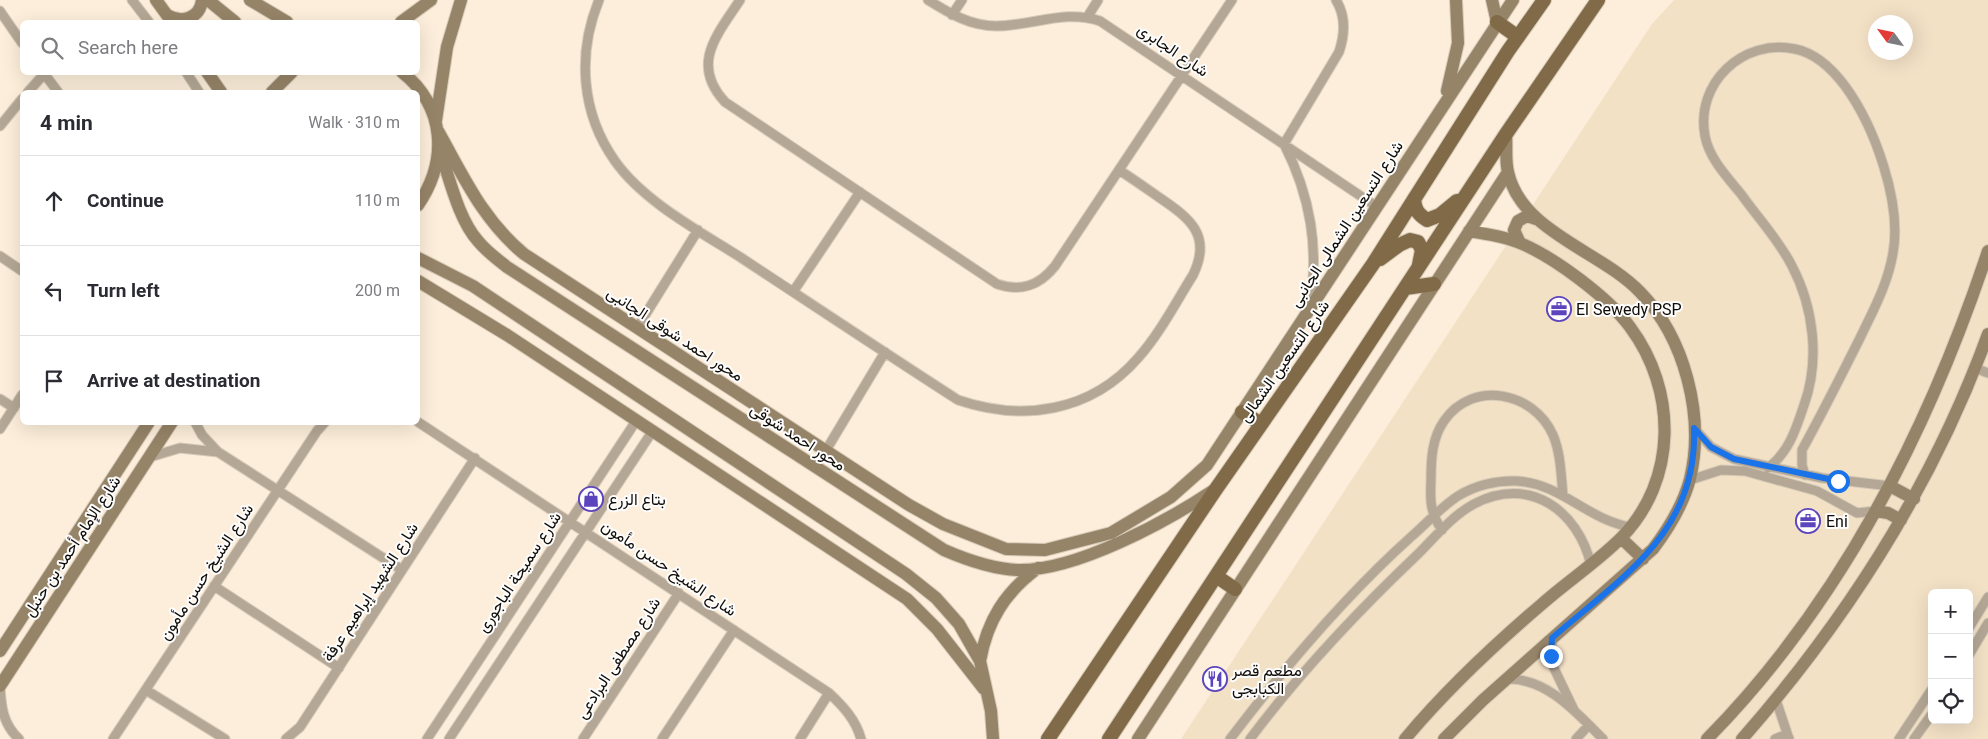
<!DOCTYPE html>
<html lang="en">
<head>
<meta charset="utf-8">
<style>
  :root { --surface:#fff; --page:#f2f2f3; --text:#2b2b33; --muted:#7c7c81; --line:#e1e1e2 }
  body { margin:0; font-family:Roboto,Vazirmatn,sans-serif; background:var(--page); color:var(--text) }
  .controls { position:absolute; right:15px; bottom:15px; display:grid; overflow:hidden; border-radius:8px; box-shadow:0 5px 20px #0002 }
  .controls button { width:45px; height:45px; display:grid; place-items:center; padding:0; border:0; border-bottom:1px solid var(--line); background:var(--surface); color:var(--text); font:25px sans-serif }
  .compass { position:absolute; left:1868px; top:15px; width:45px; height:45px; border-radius:50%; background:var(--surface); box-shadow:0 5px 20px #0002; rotate:303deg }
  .stop { position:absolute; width:15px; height:15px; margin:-11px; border:4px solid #1a73e8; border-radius:50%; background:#fff }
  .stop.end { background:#1a73e8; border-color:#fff; box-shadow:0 1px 5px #0008 }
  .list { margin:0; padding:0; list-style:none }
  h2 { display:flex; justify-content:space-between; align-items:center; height:65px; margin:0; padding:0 20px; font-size:21px }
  h2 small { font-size:16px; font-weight:400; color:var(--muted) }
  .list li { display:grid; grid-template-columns:32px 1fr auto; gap:15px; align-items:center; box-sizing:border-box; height:90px; padding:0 20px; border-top:1px solid var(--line) }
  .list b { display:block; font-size:19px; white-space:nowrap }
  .list em { font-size:16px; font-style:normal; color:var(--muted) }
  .icon { flex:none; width:28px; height:28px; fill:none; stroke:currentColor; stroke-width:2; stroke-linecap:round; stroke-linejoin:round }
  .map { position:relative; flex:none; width:1988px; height:739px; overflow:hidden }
  .search { position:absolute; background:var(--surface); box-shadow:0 5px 20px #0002; left:20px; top:20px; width:400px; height:55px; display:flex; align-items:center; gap:12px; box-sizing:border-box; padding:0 18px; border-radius:8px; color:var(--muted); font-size:19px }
  .panel { position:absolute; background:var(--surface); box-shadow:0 5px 20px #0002; left:20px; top:90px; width:400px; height:335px; border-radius:8px }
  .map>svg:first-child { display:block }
  .built { fill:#f3e1c6; fill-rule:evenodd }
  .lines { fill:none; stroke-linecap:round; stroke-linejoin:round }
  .street-casing { stroke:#d6cab8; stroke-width:11 }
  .secondary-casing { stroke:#d6cab8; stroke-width:14 }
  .primary-casing { stroke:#d6cab8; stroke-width:16 }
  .street { stroke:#b4a795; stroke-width:9 }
  .secondary { stroke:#968468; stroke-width:12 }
  .primary { stroke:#816a48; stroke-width:14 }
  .route { stroke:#1a73e8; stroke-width:6 }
  .labels { text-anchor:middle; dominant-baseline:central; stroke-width:4; stroke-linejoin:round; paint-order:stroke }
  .street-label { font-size:16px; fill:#0f0b05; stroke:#fdfdfd }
  .poi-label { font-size:16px; fill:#0f0b05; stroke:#fdfdfd; text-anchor:start }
</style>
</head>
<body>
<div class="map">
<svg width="1988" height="739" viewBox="0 0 1988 739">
  <rect width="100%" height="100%" fill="#fceeda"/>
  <path class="built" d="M1674,0H1988V739H1181L1652,24ZM1876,22H1906V52H1876ZM1932,593H1969V720H1932Z"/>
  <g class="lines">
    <defs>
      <path id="street" d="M132,0L149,22
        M599,0C577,54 581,113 615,161C643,201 699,231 740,257C813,305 885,353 958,400C1023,422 1091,412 1138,358C1159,335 1176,302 1193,275C1212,236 1191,219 1160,198C1147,189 1133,179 1119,170
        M740,0C717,35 690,64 725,102L997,284C1021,292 1039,286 1055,266L1232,0
        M928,0C949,13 970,26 996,26C1032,26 1065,9 1100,21L1377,207
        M0,11L22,43
        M952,15L962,0
        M1088,16L1098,0
        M43,72L58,92
        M186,72L199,92
        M28,92L44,74
        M0,126L22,99
        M0,256L22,271
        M793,292L860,192
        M1310,307C1319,248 1311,197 1284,144L1339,52C1345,34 1346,16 1336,0
        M637,328L698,230
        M1975,368L1988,373
        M0,399L14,408
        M195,422L202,435L218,452L402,570
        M418,422L829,693C843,706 856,720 861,739
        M1694,428L1711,447L1734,459L1822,478L1890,486
        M0,429L22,395
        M825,452L885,352
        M150,457L180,448L218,452
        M1768,468C1789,452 1796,429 1804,405C1820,361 1814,308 1792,266C1779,240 1758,218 1741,194C1727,177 1709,158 1705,136C1695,83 1743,38 1795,49C1815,53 1833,70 1845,86C1875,127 1902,203 1893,253C1888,283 1874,309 1861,336C1842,374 1823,412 1802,450V465L1805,475
        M1690,480L1721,470L1745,471L1817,491L1857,513L1875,511
        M1442,530C1430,513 1430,500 1431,480C1431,459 1432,438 1444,421C1473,379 1534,392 1553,435C1561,454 1561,476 1563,495
        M214,586L339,668
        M1969,628L1988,597
        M1552,638V664L1574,710
        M1969,655L1988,623
        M1507,679C1547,678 1576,712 1603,739
        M0,686C1,707 3,724 19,739
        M146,690L225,739
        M1776,700L1789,739
        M113,739L317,431L325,422
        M286,739L300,727L475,458
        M427,739L636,421
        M449,739L652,432
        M583,739L679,593
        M662,739L734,630
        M800,739L829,693
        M1230,739C1285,667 1345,596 1412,536C1427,523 1441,507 1458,496C1474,486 1496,480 1516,481C1561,483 1586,519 1630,527
        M1250,739C1300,672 1357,612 1418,554C1435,537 1453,515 1474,504C1529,475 1578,510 1591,565
        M1576,739L1589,725
        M1775,739L1782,736L1789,738
        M1899,739L1932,689
        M1914,739L1932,714"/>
      <path id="secondary" d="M156,0L172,22
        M208,0L235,22
        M250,0L287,22
        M1492,0L1497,22
        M167,15C182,24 200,18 202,0
        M401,22L431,0
        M207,72L221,92
        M402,72C446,107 448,161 418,205
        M1447,91L1458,43L1456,0
        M272,92L292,72
        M436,120L447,47L461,0
        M438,131C464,177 482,219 524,254L909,505L943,524L1006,549L1045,550L1111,533L1171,497L1207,465L1513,0
        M439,148C449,176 458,219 478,241C486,251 497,259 507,267L944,550C967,560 992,569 1018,570C1076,571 1166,522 1214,490
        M1520,243L1514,230L1518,221L1527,216L1536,219
        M418,258L473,286L906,574L936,598L959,624L980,661L991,711L993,739
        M418,281L507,335L907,599L937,629L984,689
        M1890,486L1914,499
        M1875,511L1888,513L1901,520
        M1621,538L1643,559
        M0,651L149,422
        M980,661C987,621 1005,592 1038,568
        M0,686L172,422
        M1138,739L1508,172
        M1405,739C1446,690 1494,645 1542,604C1568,581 1597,562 1621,538C1678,480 1677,390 1630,327C1609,298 1554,257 1520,243C1504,236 1486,234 1469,231
        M1444,739L1483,700L1653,549C1669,528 1683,505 1690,479C1705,416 1685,338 1640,292C1601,251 1521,232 1508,172C1505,160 1507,147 1506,134
        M1707,739C1840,604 1929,429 1988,251
        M1742,739C1848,618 1933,485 1988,334"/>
      <path id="primary" d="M1497,22L1518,37
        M1414,199C1415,210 1418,214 1427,220L1440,215L1457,201
        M1380,259L1399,245L1410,240L1418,242L1422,250L1419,265
        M1405,288L1434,284
        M1242,412L1261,424
        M1216,576L1235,589
        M1048,739L1216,489L1373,264L1508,51L1544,0
        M1109,739L1506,134L1598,0"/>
    </defs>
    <use href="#street" class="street-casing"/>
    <use href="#secondary" class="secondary-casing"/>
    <use href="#primary" class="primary-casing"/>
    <use href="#street" class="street"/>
    <use href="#secondary" class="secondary"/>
    <use href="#primary" class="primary"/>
  </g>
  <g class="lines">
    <path class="route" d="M1551,656L1552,638C1622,577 1698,532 1694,428L1711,447L1734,459L1838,481"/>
  </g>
  <defs>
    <symbol id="office-ring" viewBox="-11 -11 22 22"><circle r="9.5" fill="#fdfdfd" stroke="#5c44bc" stroke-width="1.5"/><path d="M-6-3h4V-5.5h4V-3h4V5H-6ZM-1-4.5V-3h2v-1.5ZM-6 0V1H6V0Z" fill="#5c44bc"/></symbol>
    <symbol id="shop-ring" viewBox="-11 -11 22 22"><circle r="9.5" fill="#fdfdfd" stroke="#5c44bc" stroke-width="1.5"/><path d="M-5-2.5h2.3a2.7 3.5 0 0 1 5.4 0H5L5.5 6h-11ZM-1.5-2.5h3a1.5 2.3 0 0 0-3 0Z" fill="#5c44bc"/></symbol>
    <symbol id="restaurant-ring" viewBox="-11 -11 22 22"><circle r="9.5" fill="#fdfdfd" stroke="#5c44bc" stroke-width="1.5"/><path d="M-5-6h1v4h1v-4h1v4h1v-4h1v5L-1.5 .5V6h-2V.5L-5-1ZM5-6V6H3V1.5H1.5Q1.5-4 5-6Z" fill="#5c44bc"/></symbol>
  </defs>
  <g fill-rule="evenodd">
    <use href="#office-ring" x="1545" y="295" width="28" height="28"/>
    <use href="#shop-ring" x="577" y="485" width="28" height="28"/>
    <use href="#office-ring" x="1794" y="507" width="28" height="28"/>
    <use href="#restaurant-ring" x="1201" y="665" width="28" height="28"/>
  </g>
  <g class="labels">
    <g class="street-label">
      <text transform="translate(1173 50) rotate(34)">شارع الجابرى</text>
      <text transform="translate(1346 224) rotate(-57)">شارع التسعين الشمالى الجانبى</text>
      <text transform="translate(675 334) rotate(33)">محور احمد شوقى الجانبى</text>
      <text transform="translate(1284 361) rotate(-55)">شارع التسعين الشمالى</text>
      <text transform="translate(798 437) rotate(33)">محور احمد شوقى</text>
      <text transform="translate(72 546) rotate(-57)">شارع الإمام أحمد بن حنبل</text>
      <text transform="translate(669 568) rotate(34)">شارع الشيخ حسن مأمون</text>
      <text transform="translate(206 572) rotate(-57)">شارع الشيخ حسن مأمون</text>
      <text transform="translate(519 572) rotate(-57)">شارع سميحة الباجورى</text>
      <text transform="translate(370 592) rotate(-57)">شارع الشهيد إبراهيم عرفة</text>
      <text transform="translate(618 658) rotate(-57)">شارع مصطفى البرادعى</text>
    </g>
    <g class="poi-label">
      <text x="1576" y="309">El Sewedy PSP</text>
      <text x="608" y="499">بتاع الزرع</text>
      <text x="1826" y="521">Eni</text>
      <text x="1232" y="670">مطعم قصر<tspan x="1232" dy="18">الكبابجى</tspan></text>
    </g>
  </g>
</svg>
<div class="controls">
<button>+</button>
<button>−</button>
<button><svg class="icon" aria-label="locate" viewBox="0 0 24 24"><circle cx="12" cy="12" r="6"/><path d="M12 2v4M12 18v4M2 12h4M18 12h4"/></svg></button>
</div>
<svg class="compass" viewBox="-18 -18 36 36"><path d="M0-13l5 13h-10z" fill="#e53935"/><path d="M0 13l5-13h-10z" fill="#7c7c81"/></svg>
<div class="stop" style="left:1838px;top:481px"></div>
<div class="stop end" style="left:1551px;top:656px"></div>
<div class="search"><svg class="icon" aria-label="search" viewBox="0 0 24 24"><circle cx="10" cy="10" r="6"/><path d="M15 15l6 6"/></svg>Search here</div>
<section class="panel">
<h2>4 min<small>Walk · 310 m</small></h2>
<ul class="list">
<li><svg class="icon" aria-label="ahead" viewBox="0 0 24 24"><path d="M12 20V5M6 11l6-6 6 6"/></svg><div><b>Continue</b></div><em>110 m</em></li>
<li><svg class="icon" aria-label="left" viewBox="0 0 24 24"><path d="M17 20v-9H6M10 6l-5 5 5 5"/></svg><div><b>Turn left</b></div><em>200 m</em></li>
<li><svg class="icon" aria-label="arrive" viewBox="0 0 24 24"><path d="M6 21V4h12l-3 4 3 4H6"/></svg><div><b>Arrive at destination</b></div></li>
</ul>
</section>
</div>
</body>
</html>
